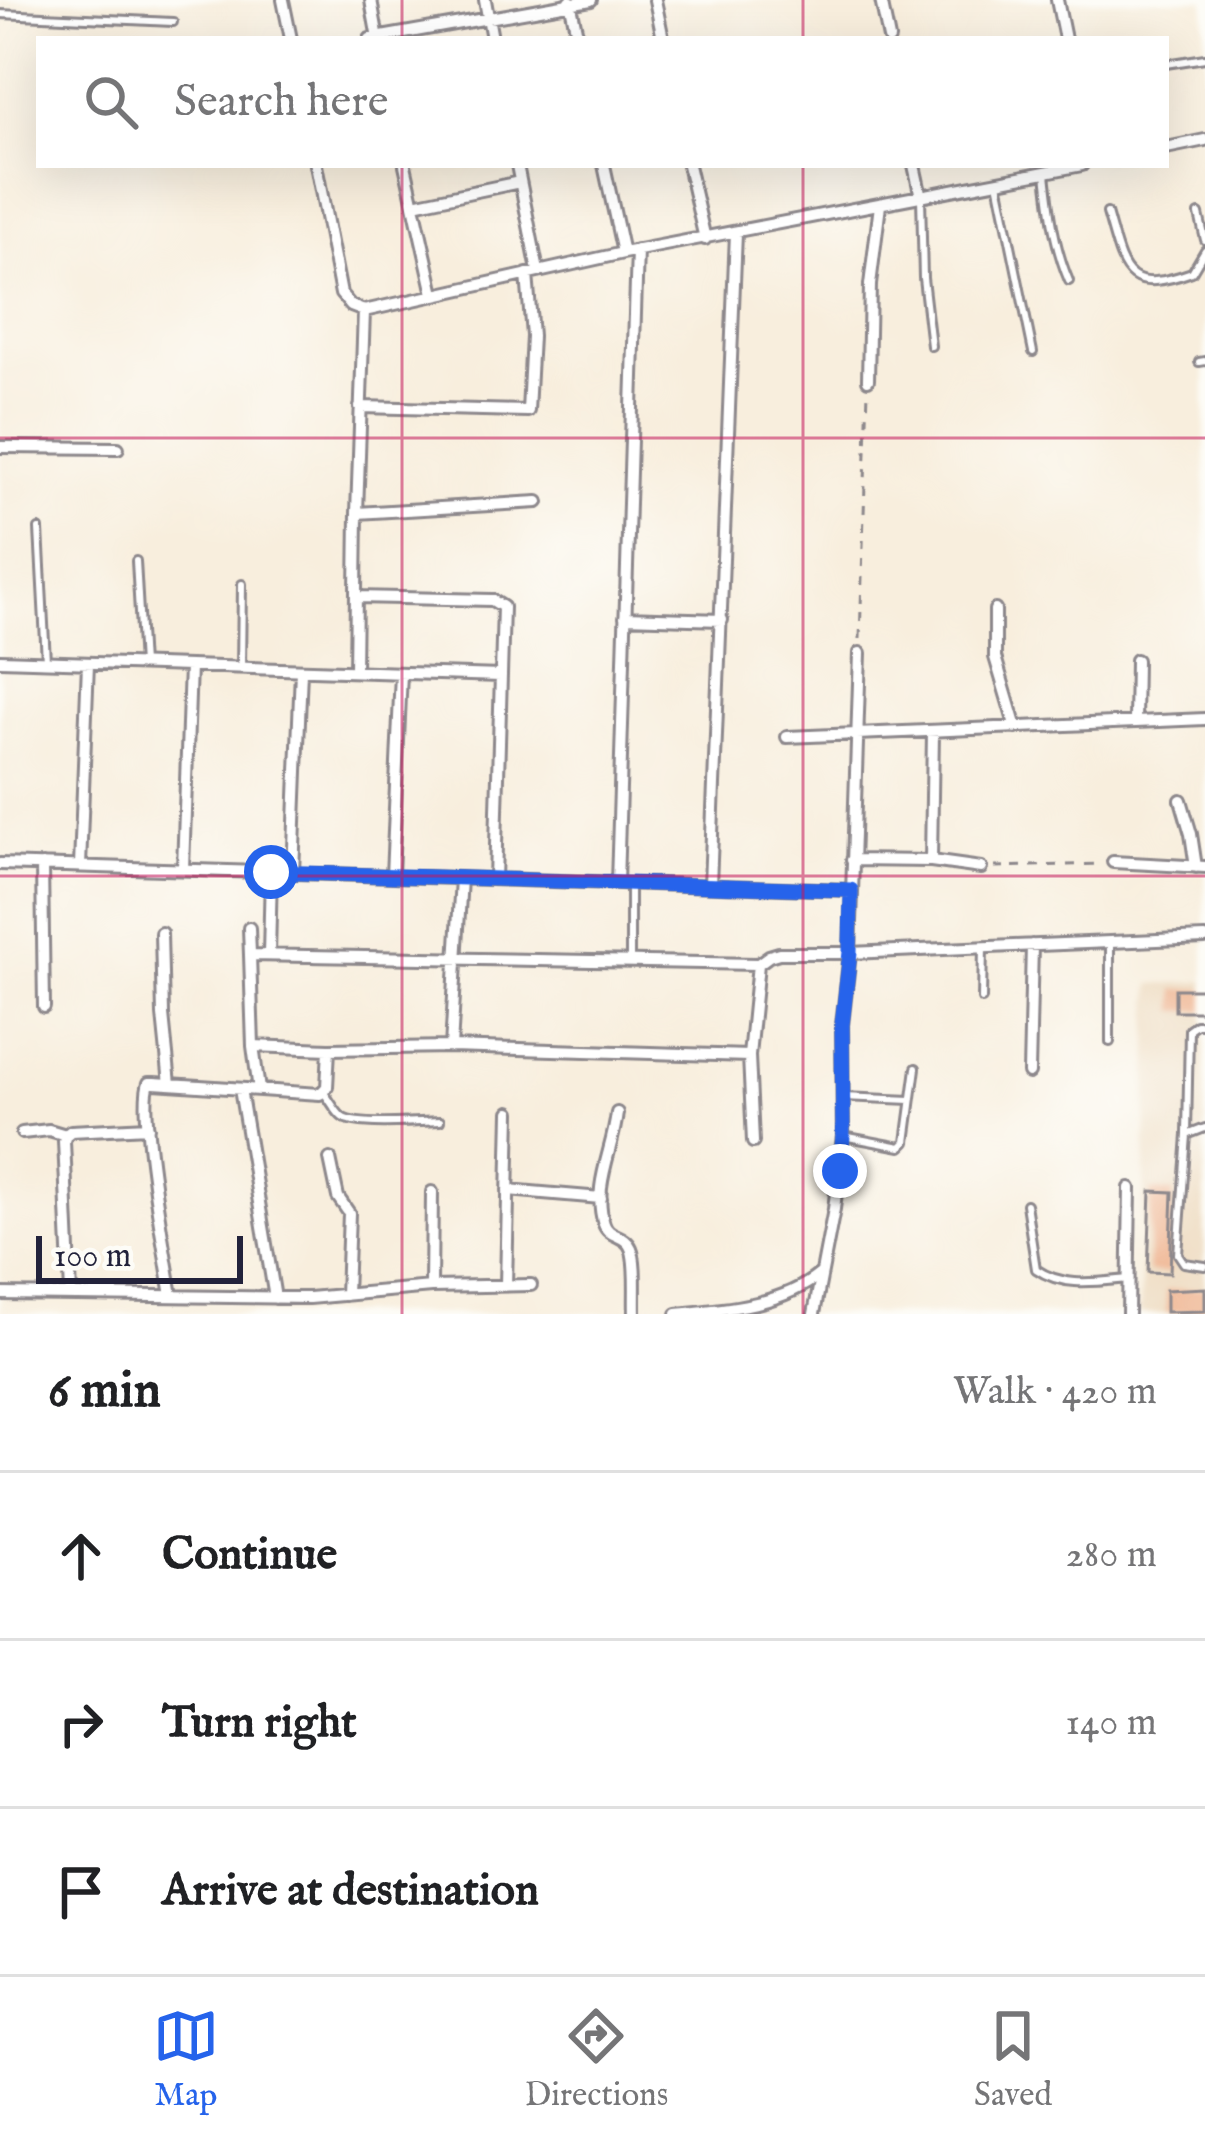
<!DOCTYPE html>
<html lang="en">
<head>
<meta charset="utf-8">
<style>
  :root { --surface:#fff; --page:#f2f2f2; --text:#202124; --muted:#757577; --line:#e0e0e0; --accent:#2563eb }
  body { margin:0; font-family:"IM FELL English",serif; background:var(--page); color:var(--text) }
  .scale { position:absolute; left:36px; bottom:30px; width:207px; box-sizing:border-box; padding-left:12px; border:6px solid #22223b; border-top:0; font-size:33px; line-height:42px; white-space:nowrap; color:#22223b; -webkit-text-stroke:9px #fdfcf7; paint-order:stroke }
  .stop { position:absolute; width:36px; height:36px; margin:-27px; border:9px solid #2563eb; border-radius:50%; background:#fff }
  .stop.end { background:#2563eb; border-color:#fff; box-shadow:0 3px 12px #0008 }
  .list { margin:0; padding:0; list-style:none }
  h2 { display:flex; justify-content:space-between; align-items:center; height:156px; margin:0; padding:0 48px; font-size:51px }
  h2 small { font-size:39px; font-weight:400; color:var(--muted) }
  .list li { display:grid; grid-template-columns:78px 1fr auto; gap:36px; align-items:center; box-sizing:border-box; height:168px; padding:0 48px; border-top:3px solid var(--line) }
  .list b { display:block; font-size:45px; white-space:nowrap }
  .list em { font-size:39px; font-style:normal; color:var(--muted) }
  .icon { flex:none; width:66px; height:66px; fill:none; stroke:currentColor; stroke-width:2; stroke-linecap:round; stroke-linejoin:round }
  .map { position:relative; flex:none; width:1205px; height:1314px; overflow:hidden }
  .search { position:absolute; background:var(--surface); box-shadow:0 12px 48px #0002; left:36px; right:36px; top:36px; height:132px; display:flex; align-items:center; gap:30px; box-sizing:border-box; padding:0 42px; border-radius:0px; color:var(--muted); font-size:45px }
  .sheet { height:660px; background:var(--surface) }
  nav { display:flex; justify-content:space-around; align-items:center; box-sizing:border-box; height:168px; border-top:3px solid var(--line); background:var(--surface); font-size:33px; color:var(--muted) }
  nav a { display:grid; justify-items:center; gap:6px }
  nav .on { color:var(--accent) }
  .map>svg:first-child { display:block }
  .built { fill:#ecd7ba }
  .building { fill:#edaa83 }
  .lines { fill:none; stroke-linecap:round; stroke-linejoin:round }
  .lane-casing { stroke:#8d888c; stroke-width:12 }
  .street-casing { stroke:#8d888c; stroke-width:16 }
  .path { stroke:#8d888c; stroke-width:3; stroke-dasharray:9 9; stroke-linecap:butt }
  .lane { stroke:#fff; stroke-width:6 }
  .street { stroke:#fff; stroke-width:10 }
  .route { stroke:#2563eb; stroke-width:15 }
  .grid { fill:none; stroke:#c2185b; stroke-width:3; stroke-opacity:0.55 }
</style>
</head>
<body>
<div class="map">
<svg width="1205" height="1314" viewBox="0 0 1205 1314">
  <rect width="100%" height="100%" fill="#fdfcf7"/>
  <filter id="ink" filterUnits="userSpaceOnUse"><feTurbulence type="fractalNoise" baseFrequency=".00833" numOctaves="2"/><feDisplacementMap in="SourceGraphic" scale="24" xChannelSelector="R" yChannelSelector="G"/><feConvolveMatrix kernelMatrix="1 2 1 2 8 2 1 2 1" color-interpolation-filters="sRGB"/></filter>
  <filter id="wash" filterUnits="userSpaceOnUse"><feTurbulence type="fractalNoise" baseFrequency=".004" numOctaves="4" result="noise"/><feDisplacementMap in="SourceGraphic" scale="48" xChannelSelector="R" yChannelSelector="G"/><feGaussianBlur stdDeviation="2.7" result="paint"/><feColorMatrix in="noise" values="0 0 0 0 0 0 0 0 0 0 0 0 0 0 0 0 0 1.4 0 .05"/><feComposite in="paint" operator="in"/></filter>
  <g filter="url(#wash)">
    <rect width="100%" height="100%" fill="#f8eedd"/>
    <path class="built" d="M1205,982V1314H1140L1151,984Z"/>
    <g id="blocks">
      <path class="building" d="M1175,989H1205V1011H1175Z
        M1151,1191L1173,1192L1170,1273L1148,1272Z
        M1205,1288V1311L1166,1312V1290Z"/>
    </g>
  </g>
  <g filter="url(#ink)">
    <use href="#blocks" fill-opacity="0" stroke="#8d888c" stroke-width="3"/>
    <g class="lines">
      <defs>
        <path id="lane" d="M0,14L173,22
          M1166,64L1205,58
          M1046,173C1050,211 1054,246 1069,281
          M998,182L1033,352
          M921,197L923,278L931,346
          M1107,213C1124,272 1124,296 1192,272L1205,250
          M1199,214L1205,240
          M1199,362L1205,361
          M39,529L46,661
          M136,561L142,665
          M241,668L242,584
          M630,883V962
          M982,999L983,947
          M1110,1042V942
          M324,1093C330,1100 335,1111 342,1117C354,1127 422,1122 440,1121
          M843,1097L911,1100
          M1205,1128L1187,1135L1178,1254L1184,1263L1205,1266
          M1187,1134L1189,1029L1196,1024H1205
          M843,1136L901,1147L906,1142L916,1068
          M1026,1204L1036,1269C1063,1288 1096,1282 1128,1279"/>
        <path id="street" d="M283,0L291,39
          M371,0L378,39
          M485,0L492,39
          M655,0L663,39
          M881,0L889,39
          M1057,0L1065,39
          M570,1L578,39
          M370,39L591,0
          M1166,148L1205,140
          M316,165L341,294L351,306L364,311L623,253L1082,165
          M405,165L434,294
          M517,165L538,271
          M604,165L623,253
          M688,165L705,239
          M914,165L921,197
          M414,204L520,182
          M868,380L870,285L880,205
          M360,407L528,411L532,336L527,274
          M0,447L118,448
          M357,513L538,502
          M356,597L492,600L503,607L495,879
          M995,610V657L1016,728
          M625,617L722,620
          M0,660L501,676
          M355,671L357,513L364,311
          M1135,722L1136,660
          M787,737L1205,719
          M1181,800L1191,834L1196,867
          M852,860L931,861L981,868
          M931,861L933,732
          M1113,862L1205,867
          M0,864L851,890
          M42,865L44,1007
          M80,866L88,663
          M183,869L190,666
          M293,873L301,670
          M392,876L401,673
          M617,883L637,250
          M710,885L736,233
          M249,928L250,955
          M161,933L163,1015L170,1084
          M269,955L271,872
          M253,1046L250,955L758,964L769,956L779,953H850L1205,938
          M451,1047L461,878
          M1029,1073L1032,945
          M240,1089L275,1298
          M259,1090L253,1046L329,1049L451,1047L749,1056
          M617,1113C613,1151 592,1185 604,1224C609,1238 625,1234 631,1248C637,1262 634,1297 635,1314
          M22,1133L49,1130L66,1135
          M753,1142L749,1056L758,964
          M330,1159L338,1197L349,1213L346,1295
          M508,1190L601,1198
          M506,1285L510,1112
          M431,1287L432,1192
          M0,1294L309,1298L431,1287L531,1285
          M71,1294L64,1141L66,1135L71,1131L148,1127
          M172,1296C166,1257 138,1110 149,1083H154L320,1094L327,1087L329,1049
          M677,1314C725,1309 781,1306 820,1274
          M814,1314L834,1209L843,1136L842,1025L850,953L860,653
          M1128,1314L1130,1188"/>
      </defs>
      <use href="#lane" class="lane-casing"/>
      <use href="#street" class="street-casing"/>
      <path class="path" d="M860,639L868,390
        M995,867L1100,864"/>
      <use href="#lane" class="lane"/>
      <use href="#street" class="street"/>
    </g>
  </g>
  <g class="lines" filter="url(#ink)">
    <path class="route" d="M271,872L851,890L850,952L842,1025L843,1136L840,1171"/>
  </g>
  <path class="grid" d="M402,0V39M803,0V39M402,165V1314M803,165V1314M0,438H1205M0,876H1205"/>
</svg>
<div class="scale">100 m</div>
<div class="stop" style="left:271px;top:872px"></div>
<div class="stop end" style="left:840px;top:1171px"></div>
<div class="search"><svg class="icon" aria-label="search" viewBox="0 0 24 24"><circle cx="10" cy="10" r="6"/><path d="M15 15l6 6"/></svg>Search here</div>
</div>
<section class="sheet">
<h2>6 min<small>Walk · 420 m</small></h2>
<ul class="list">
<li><svg class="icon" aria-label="ahead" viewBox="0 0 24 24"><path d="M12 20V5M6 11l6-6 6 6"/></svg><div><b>Continue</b></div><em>280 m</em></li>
<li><svg class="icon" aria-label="right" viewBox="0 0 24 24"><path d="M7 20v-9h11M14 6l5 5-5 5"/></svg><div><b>Turn right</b></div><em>140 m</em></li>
<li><svg class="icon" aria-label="arrive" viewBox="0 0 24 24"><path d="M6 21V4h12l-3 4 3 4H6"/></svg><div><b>Arrive at destination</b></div></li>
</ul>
</section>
<nav>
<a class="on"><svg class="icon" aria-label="map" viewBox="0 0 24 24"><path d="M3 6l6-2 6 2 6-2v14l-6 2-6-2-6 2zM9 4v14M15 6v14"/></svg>Map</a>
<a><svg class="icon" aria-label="directions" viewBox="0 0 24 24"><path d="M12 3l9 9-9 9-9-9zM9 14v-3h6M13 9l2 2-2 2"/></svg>Directions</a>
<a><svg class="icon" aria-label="saved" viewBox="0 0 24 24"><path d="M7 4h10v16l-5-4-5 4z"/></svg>Saved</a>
</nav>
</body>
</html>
